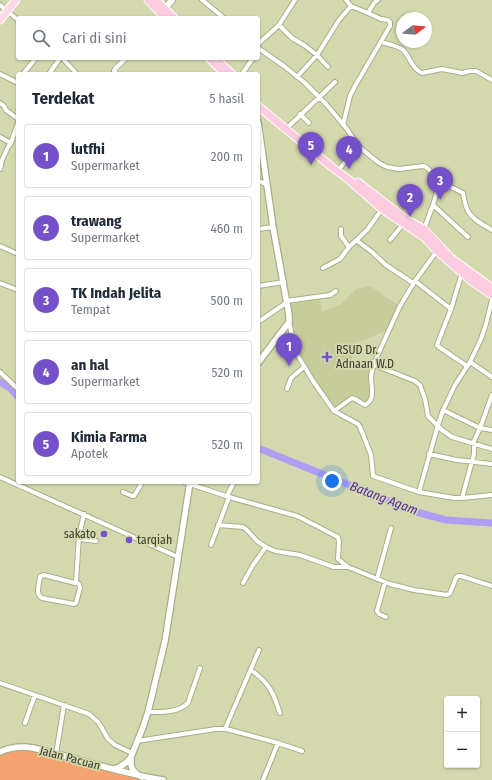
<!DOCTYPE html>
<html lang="id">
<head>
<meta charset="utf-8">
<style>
  :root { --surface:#fff; --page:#f6f6f7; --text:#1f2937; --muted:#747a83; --line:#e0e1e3; --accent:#7450c9 }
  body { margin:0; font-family:"Fira Sans Condensed",sans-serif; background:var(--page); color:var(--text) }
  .controls { position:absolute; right:12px; bottom:12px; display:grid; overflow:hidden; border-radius:4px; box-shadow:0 1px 3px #0004 }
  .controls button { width:36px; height:36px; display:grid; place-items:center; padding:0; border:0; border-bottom:1px solid var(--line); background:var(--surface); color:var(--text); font:20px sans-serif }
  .compass { position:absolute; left:396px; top:12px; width:36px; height:36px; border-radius:50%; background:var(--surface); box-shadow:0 1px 3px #0004; rotate:74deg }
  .you { position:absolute; left:332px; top:481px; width:14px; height:14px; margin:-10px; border:3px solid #fff; border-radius:50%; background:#1a73e8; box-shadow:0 0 0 6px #1a73e833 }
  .badge { display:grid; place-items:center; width:26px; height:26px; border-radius:50%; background:var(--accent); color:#fff; font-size:13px; font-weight:700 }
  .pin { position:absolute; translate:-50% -33px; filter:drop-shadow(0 1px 2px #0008) }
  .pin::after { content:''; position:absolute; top:21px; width:14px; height:12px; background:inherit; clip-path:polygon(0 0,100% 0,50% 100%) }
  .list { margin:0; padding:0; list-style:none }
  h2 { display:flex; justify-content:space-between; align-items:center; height:52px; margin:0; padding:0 16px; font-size:17px }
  h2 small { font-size:13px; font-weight:400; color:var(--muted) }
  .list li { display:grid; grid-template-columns:26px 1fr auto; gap:12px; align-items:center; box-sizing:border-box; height:64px; margin:0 8px 8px; padding:0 8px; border:1px solid var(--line); border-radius:4px }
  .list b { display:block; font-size:15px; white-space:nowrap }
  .list p { margin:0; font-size:13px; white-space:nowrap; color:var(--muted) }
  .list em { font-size:13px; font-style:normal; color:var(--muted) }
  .icon { flex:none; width:22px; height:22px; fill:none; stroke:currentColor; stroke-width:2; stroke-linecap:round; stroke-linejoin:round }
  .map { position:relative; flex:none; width:492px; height:780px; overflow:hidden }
  .search { position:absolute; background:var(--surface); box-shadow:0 1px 3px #0004; left:16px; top:16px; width:244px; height:44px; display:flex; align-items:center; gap:10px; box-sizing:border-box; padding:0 14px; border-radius:4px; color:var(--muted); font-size:15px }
  .panel { position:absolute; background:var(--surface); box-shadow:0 1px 3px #0004; left:16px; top:72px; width:244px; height:412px; border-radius:4px }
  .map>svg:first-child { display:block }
  .built { fill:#c7cc9b }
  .green { fill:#f5a36e }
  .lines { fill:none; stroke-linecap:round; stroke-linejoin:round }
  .river { stroke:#af9df3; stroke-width:7 }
  .minor-casing { stroke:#aaae86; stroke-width:6 }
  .tertiary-casing { stroke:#aaae86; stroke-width:8 }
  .secondary-casing { stroke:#aaae86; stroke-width:8 }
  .primary-casing { stroke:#fff; stroke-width:9 }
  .trunk-casing { stroke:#fff; stroke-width:9 }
  .minor { stroke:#fff; stroke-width:4 }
  .tertiary { stroke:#fff; stroke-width:5.5 }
  .secondary { stroke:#fff; stroke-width:6 }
  .primary { stroke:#fdd9e8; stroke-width:7 }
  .trunk { stroke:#fccce0; stroke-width:7 }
  .poi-dot { fill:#7450c9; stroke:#d3d8ae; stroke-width:1.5 }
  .labels { text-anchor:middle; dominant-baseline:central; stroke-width:3.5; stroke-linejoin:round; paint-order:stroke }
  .poi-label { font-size:12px; fill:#3c3d2d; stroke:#d3d8ae; text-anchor:start }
  .street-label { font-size:12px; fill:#3c3d2d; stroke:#d3d8ae }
  .water-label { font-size:13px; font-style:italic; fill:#5427a3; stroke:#d3d8ae }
</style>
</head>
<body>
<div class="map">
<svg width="492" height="780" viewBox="0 0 492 780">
  <rect width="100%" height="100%" fill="#d3d8ae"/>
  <path class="built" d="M370,286L398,305L386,331L348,346L357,370L371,368L369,373L371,395L368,401L363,402L355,397H351L334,410L294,343L288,304L320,299L322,312L341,304L356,289Z"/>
  <path class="green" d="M16,750L32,751L150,780H0V755Z"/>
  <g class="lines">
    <path class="river" d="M0,382L10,388L18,397
      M258,448L416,512L446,520L492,523"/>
    <defs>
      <path id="minor" d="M202,0L224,18
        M346,0L351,6L368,13L374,3L378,0
        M0,5L18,20
        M279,25L292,38L304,45L317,55L328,67
        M381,42C388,44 398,46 403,50C411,58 411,68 422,73L442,69L462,73L470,71H476L492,80
        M258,44L279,25L295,0
        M258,48L284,66L305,83L326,104L347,129L358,146L379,163L387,167L399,169L423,166L426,167L443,183L463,193C464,199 465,204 467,209C471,219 484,225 492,230
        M62,58L77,74
        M0,74L18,83
        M23,74L36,58
        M49,74L60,58
        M117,74L114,71L115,69L126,58
        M242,74L253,58
        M297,77L317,55L339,20L351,6
        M0,103L4,106L6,110L18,119
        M300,114L309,123
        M343,125L350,96L355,86L390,26V22L388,20L381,19L368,13
        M287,128L335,82
        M0,137L11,143
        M340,168L358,146
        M0,169L2,160L8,147L11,143L18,123
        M258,181L267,184
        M433,205L468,237
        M258,229L273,227
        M341,229V236L349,247
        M424,229L433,205L440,181
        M356,240L372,252L386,265L413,283
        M390,240L404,223
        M0,246L18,254
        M323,268L340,259L349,247L367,230L382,209
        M462,273L451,309L437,345L439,347L467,366
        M415,281L451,309
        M0,283L18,290
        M258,286L284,282
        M286,301L330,295L336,291
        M258,322L286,303
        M289,322L295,351L313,381L334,411L358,424L360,427L371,455L373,476L419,492L454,498H462L492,495
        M470,362L492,377
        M374,365L415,381L420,385L421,388L425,399L428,416L442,430L452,437L492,449
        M0,372L18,389
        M287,389L291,378L304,367
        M443,410L480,428L492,430
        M334,411L352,398C357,399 360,403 365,405C376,400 371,386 371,376C372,371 373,366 375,361L400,306L415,281L437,251
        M429,454L457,460L492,464
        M0,477L178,557
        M184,482L229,497L297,516L338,537L339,542L338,559L348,567L390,584L414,590L447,595L450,593L456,578L458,576H461L492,586
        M123,492L132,496H134L139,488L142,482
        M419,492L438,425L443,410L455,385L470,362L481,339L486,324L492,300
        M227,496L234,482
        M462,498L474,454V441L480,428L492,395
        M218,525L243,527L247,530L257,541L266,547L275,551L300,555L334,567H348
        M79,539L96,541
        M211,545L229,497
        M44,575L79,584L80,588L76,603L74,604L42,598C35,594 39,585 40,577L41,576Z
        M377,579L391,528
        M76,582L79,536L84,514
        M385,582L377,611L379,614L386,617
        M243,583L253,565L266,547
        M251,670C270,684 273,692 280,713
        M0,683L89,714L99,723L108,739L115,745L132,753
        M148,712C161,712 178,713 188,703L200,668
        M25,723L35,695
        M225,729L259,650
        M137,741L216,729H225L230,730L278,743L302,751
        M56,754L64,705
        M263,780L278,743"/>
      <path id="tertiary" d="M258,122L273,227L289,315V322L258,363
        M0,752C11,747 21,746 33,748C76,758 119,773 163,780
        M114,769C121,767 127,763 131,757
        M142,777L137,774L133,770L131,765V757L143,727L148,712L165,641L190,482"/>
      <path id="secondary" d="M162,12L172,0"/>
      <path id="primary" d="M0,20L16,0"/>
      <path id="trunk" d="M148,0L165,18
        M156,0L174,18
        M209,58L225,74
        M215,58L232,74
        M258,106L333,168L349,180L382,209L424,237L437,251L471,281L492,295
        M358,182L407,220L424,229L451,258L492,288"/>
    </defs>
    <use href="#minor" class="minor-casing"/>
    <use href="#tertiary" class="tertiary-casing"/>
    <use href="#secondary" class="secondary-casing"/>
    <use href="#primary" class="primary-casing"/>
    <use href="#trunk" class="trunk-casing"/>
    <use href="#minor" class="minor"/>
    <use href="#tertiary" class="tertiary"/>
    <use href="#secondary" class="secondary"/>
    <use href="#primary" class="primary"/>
    <use href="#trunk" class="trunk"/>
  </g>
  <g class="poi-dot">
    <path d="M325 351h4v4h4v4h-4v4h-4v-4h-4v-4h4z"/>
    <circle cx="104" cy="534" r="4"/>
    <circle cx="129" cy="540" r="4"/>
  </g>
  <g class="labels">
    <g class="poi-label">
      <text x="336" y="350">RSUD Dr.<tspan x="336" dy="14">Adnaan W.D</tspan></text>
      <text x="96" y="534" text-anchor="end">sakato</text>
      <text x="137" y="540">tarqiah</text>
    </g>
    <g class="street-label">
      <text transform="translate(70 758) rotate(15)">Jalan Pacuan</text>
    </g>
    <g class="water-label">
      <text transform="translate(384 498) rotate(21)">Batang Agam</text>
    </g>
  </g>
</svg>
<div class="controls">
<button>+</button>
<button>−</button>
</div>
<svg class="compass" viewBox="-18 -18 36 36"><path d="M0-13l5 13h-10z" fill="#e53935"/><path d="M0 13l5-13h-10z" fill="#747a83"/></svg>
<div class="you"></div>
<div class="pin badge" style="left:289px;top:366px">1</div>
<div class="pin badge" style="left:410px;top:217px">2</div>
<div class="pin badge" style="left:440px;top:200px">3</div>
<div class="pin badge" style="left:349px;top:169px">4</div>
<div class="pin badge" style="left:311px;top:165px">5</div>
<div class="search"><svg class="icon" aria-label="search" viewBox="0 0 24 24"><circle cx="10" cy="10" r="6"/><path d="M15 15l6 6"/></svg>Cari di sini</div>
<section class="panel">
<h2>Terdekat<small>5 hasil</small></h2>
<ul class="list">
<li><span class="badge">1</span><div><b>lutfhi</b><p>Supermarket</p></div><em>200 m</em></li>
<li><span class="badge">2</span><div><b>trawang</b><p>Supermarket</p></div><em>460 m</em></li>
<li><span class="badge">3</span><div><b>TK Indah Jelita</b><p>Tempat</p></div><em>500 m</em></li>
<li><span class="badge">4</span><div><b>an hal</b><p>Supermarket</p></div><em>520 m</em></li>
<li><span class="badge">5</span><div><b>Kimia Farma</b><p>Apotek</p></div><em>520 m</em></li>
</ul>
</section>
</div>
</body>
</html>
